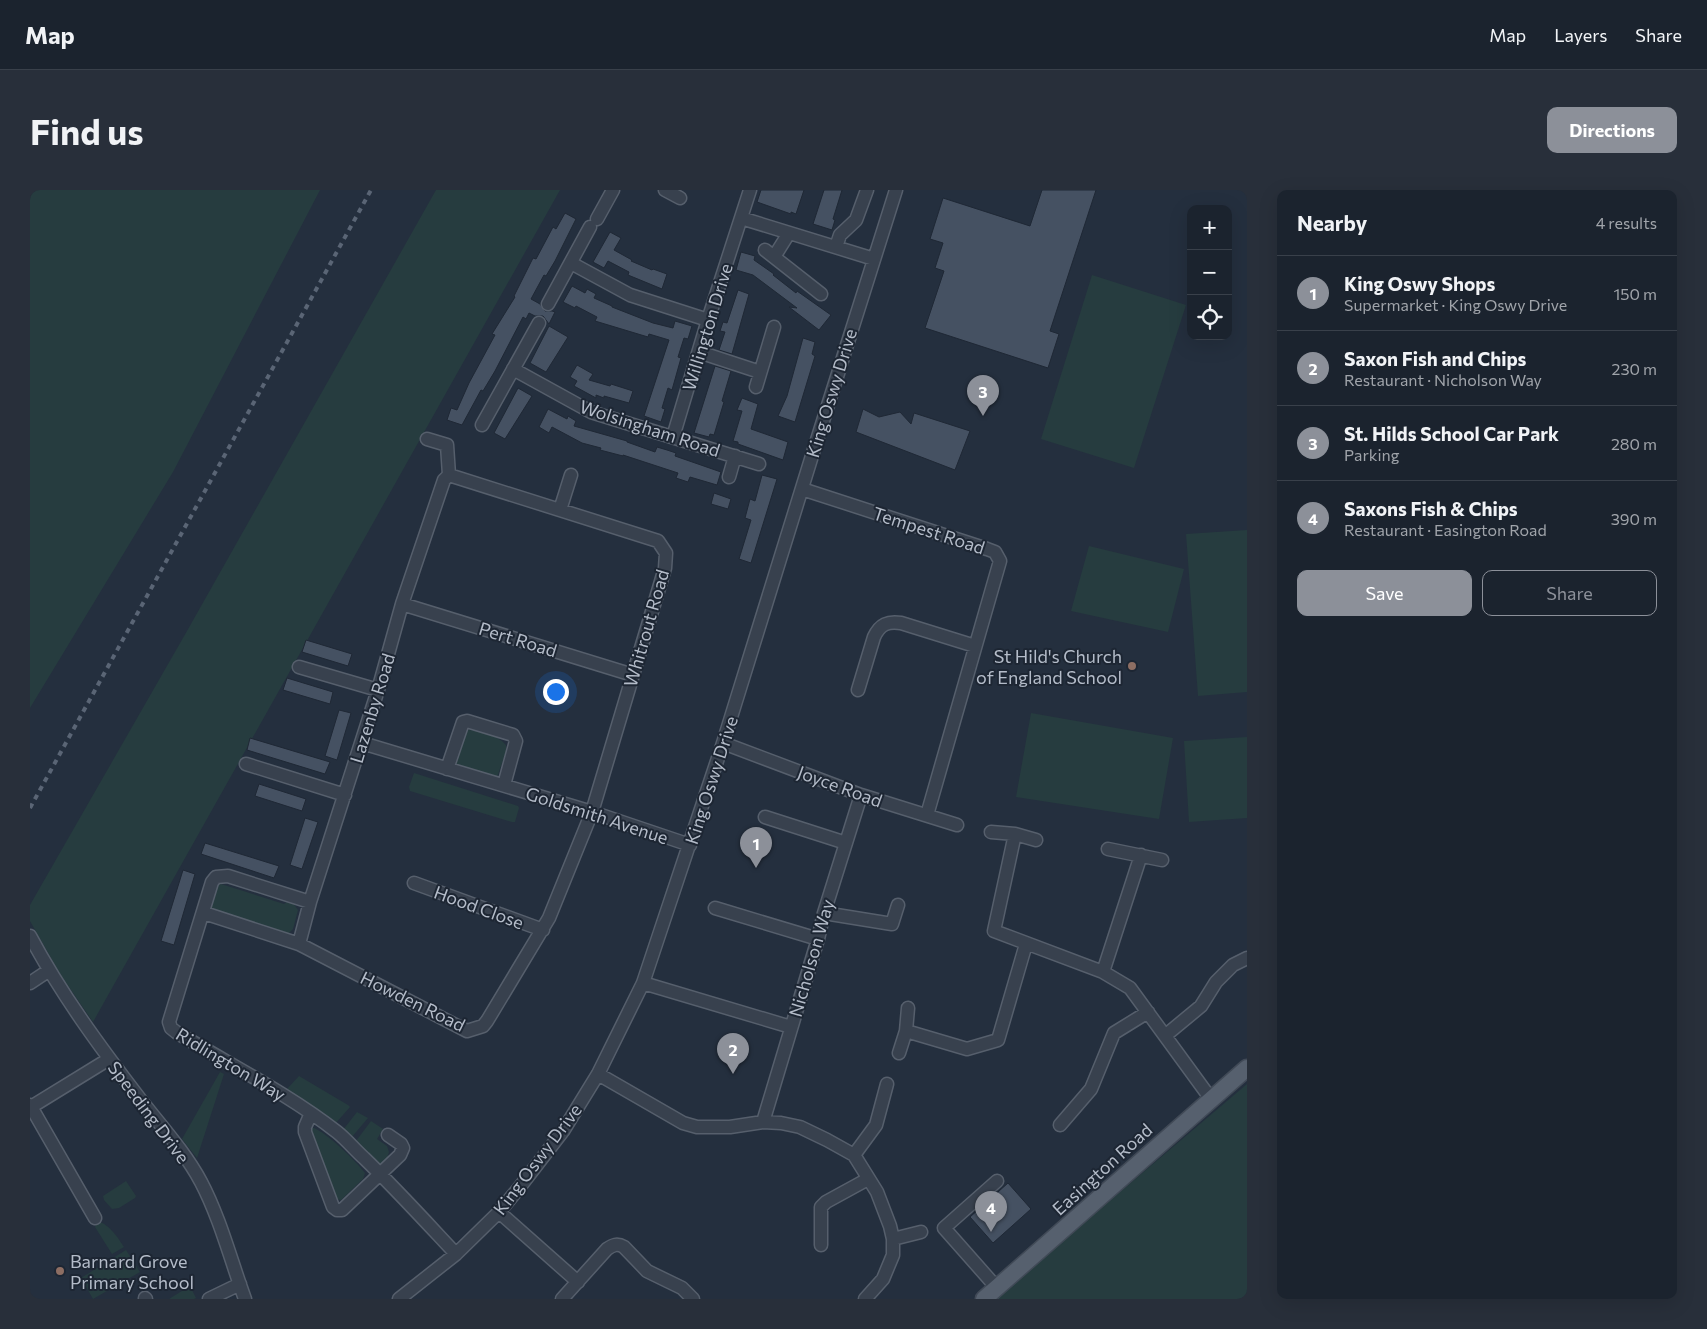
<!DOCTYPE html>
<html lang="en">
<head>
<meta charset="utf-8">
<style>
  :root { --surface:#1b232e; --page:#282f3a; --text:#f1f3f6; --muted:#a0a4aa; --line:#39404a; --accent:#8c9099 }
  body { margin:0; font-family:Commissioner,sans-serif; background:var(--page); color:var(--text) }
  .controls { position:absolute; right:15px; top:15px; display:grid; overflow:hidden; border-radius:10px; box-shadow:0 5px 20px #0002 }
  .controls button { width:45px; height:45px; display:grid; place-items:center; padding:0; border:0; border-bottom:1px solid var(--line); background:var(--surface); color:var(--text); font:25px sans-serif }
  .you { position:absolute; left:525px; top:501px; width:18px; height:18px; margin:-12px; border:4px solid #fff; border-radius:50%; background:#1a73e8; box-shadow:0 0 0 8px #1a73e833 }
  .badge { display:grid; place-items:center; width:32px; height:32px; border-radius:50%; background:var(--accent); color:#fff; font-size:16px; font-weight:700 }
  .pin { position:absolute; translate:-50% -41px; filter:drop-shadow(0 1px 2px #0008) }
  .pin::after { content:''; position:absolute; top:26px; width:18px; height:15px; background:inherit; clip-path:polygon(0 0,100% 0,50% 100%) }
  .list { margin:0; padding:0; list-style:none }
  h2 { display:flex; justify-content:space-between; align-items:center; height:65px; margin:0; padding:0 20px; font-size:21px }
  h2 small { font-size:16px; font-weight:400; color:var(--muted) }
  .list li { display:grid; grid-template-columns:32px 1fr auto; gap:15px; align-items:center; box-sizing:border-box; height:75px; padding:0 20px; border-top:1px solid var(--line) }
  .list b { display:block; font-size:19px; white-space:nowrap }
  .list p { margin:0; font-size:16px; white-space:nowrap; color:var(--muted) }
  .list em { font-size:16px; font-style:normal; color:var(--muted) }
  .actions { display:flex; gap:10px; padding:15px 20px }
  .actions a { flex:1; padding:11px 0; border:1px solid var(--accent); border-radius:10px; text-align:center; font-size:18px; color:var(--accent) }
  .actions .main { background:var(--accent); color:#fff }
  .icon { flex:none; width:28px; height:28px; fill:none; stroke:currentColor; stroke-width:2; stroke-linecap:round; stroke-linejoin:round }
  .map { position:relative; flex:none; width:1217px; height:1109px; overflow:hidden; border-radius:10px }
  header { display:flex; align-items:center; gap:30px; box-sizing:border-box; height:70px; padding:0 25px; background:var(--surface); border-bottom:1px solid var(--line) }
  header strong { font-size:24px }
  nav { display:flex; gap:28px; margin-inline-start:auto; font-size:18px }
  .intro { display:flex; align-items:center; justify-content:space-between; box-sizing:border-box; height:120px; padding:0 30px }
  h1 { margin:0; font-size:35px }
  .button { padding:12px 22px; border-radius:10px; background:var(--accent); color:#fff; font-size:18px; font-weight:700 }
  main { display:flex; gap:30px; padding:0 30px }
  aside { flex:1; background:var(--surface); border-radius:10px; box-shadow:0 5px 20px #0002 }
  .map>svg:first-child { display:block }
  .green { fill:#263c3f }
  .building { fill:#455162; stroke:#1f2835 }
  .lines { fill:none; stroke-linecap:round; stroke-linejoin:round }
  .minor-casing { stroke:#565f6c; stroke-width:15 }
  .major-casing { stroke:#414a57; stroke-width:19 }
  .minor { stroke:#38414e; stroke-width:12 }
  .major { stroke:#56606e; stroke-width:16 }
  .rail { stroke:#5a6575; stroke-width:4; stroke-dasharray:5 5; stroke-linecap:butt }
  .education-dot { fill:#8d6e63; stroke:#1d2633; stroke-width:2 }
  .labels { text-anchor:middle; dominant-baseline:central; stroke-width:4; stroke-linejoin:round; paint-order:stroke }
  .street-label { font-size:18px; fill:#b4bcc9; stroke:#1d2633 }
  .poi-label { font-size:18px; fill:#b4bcc9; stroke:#1d2633; text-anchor:end }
</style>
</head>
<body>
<header>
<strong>Map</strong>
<nav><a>Map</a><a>Layers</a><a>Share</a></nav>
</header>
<div class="intro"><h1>Find us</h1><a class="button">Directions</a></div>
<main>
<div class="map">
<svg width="1217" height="1109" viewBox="0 0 1217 1109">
  <rect width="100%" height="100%" fill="#242f3e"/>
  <path class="green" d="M0,0H290L143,282L0,518Z
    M406,0H530L63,832L30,784L0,731V715L157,441Z
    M1062,85L1156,115L1104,278L1011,249Z
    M1217,340V502L1168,506L1156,344Z
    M1059,356L1154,379L1138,442L1041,421Z
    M1001,523L1143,548L1129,629L986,607Z
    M437,540C449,540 468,545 476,555V562L467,587L423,574L434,542Z
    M1217,547V628L1159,632L1154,551Z
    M384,583L488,616L489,618L485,632H482L380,601L379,597Z
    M191,694L254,714L258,711L263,713L268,720L263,739L258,744L182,722L178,713L187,696Z
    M190,882L194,884L167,968L152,949Z
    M269,886L318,915L320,917L305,934L256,900Z
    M1217,894V1109H965L984,1092Z
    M327,922L338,928L321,948L313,940Z
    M341,931L353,939L347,949L357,956L359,962L357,968L350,975L326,951Z
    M279,937C291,936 328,973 335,983L333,989L311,1010L305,1009Z
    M96,991L106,1006L105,1008L89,1018L82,1019L74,1010L73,1006Z
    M69,1032C79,1034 89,1049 94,1057L82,1064L65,1037L66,1034Z
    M96,1060L110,1082L63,1109L51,1088Z
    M160,1096L166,1108L164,1109H139Z"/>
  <path class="building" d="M731,0H774L766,24L761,22V24L727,12Z
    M794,0H812L803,29L805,30L802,40L783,34Z
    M1012,0H1066L1020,141L1029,144L1018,178L895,138L914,81L905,78L913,53L900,49L913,8L1000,36Z
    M535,23L546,29L525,71L516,86L514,85L501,109L510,114L515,121H522L525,122L519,134L513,126H505L499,123L496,129L493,127L465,181L453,201L451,200L432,235L417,230L421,218L427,220L439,193L465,145L462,144L485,107L484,106L503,68L506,69L523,37L526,39Z
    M580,42L591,48L584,60L602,70L601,71L622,80L623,79L637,84L632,99L598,85L599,82L578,71L574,78L563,72Z
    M711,62L725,66L724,70L744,84L743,85L766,103L767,101L801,125L789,140L759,117L767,118L723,85L706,80Z
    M542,96L555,103L557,99L566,104L564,108L582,116V117L623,133L643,138L645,131L662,136L658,149L654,148L648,167L651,168L642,200L638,198L632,218L635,219L631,232L614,226L639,150L619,144L618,147L565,131L567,127L546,116L545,118L533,112Z
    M708,100L719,104L702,164L689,160L695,142L690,141L693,132L697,133Z
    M519,136L538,147L516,182L500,173Z
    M773,148L785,152L782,164L785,166L765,232L748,226L757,206Z
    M547,175L563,184L559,190L580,196L581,194L603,201L599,213L574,206V208L566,205V208L544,196L547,191L540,187Z
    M685,176L701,181L692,211L694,212L684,245L680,244L679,247L664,243Z
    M488,198L502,206L475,249L464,243Z
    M712,208L728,214L721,239L758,252L753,270L708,254V252L703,251L712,221L707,220Z
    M518,219L537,229L538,226L546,231L544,236L597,251V252L625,262L627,257L637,260L646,263L645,266L691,282L687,295L660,287L658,292L646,288L648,283L593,265V266L570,260L571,258L552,253L522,237L519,243L509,237Z
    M833,219L849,227L870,222L881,234L884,223L940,241L925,280L826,242Z
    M732,285L747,289L721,373L709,369L721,330L715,328L720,309L725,311Z
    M684,303L701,309L698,319L681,314Z
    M276,450L322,464L318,476L272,462Z
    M257,488L303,502L300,514L253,500Z
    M309,520L321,523L307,570L295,566Z
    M220,548L300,572L295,584L217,560Z
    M229,594L276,609L272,621L225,606Z
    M275,628L288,632L272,679L260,675Z
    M175,653L249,676L244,688L171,664Z
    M153,680L165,684L144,755L131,751Z
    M978,993L1001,1019L963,1053L940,1027Z"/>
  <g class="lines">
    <defs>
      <path id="minor" d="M635,0L650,8
        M711,28L844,69
        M567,29L583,0
        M806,57L810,45L826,30L837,0
        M735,60L791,104
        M744,67L759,43
        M541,73L600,105L678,130
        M518,114L560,37
        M669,162L730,182
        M483,179L561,222L729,274
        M726,197L744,137
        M452,235L509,133
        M643,247L678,130L720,0
        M397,249L417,255L419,285
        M699,287L705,266
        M772,299L957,359L965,362L970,371L897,625
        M530,320L541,285
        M372,414L603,485
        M269,477L348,500
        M828,500L844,447C850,434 858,431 871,433L945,456
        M332,553L562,622L660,655
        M693,553L831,605L927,635
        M216,574L315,605
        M417,579L433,532L437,531L483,545L486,551L474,595
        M735,627L816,653
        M961,642L985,644L1006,650
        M985,644L964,741L1073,782L1100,798L1181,909
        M1078,659L1132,670
        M384,693L513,740
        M280,712L198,686L186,687L182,692L139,832L141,838L146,842C200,875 257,903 307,942C317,950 325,960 334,968C366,999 396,1032 426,1064
        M685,718L788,749
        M174,723L269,754L437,841L453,836L457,831L519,728L562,622L635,378L636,363L628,351L419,285
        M794,723L862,734L868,715
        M0,746C31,804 70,857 110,909C131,936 155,962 171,992C190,1028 201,1071 215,1109
        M269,754L280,712L348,500L372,414L414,290L419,285
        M1073,782L1111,665
        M0,793L18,781
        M613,793L761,837
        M876,841L937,859L968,850L996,754
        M1136,845L1171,816L1186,792L1203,775L1217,768
        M869,863L876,841L878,818
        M568,884L653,933L667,937H700L733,932L751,933L770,937L797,950L824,965L847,1002L860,1036L863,1049V1065L853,1089L835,1109
        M0,915L65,1028
        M1,917L79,869
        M281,923L275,937V942L303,1017L307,1020H312L370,965L373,958L371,954L358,945
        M733,932L788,749L794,723L831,605
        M1030,935L1061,899L1084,843L1118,822
        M824,965L846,935L857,894
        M967,991L914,1038L967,1098
        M469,1022L548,1092
        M863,1049L891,1042
        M791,1055V1017L796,1012L838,989
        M115,1108L116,1109
        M179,1109L210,1094
        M369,1109L426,1064L469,1022L489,998L533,941L568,884L613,793L693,553L781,269L866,0
        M532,1109L577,1059C583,1055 587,1053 594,1057L617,1081L652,1098L663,1109"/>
      <path id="major" d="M954,1109L1217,878"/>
    </defs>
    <use href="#minor" class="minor-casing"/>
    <use href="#major" class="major-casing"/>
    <use href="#minor" class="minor"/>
    <use href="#major" class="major"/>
    <path class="rail" d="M0,618L341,0"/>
  </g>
  <g class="education-dot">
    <circle cx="1102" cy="476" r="5"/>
    <circle cx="30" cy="1081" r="5"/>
  </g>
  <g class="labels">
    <g class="street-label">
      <text transform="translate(677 137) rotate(-73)">Willington Drive</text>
      <text transform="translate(801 203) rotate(-73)">King Oswy Drive</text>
      <text transform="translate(620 238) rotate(18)">Wolsingham Road</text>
      <text transform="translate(899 340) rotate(18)">Tempest Road</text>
      <text transform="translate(616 438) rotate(-74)">Whitrout Road</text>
      <text transform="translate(488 449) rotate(17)">Pert Road</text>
      <text transform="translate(342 518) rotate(-73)">Lazenby Road</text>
      <text transform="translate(681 590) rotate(-72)">King Oswy Drive</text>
      <text transform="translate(810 596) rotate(20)">Joyce Road</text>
      <text transform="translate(567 625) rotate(18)">Goldsmith Avenue</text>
      <text transform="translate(449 717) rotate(20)">Hood Close</text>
      <text transform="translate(781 768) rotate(-74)">Nicholson Way</text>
      <text transform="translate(383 811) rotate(26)">Howden Road</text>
      <text transform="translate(201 874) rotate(31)">Ridlington Way</text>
      <text transform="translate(119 922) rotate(53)">Speeding Drive</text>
      <text transform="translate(507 969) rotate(-53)">King Oswy Drive</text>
      <text transform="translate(1072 979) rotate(-42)">Easington Road</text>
    </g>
    <g class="poi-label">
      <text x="1092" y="466">St Hild's Church<tspan x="1092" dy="21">of England School</tspan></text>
      <text x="40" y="1071" text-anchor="start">Barnard Grove<tspan x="40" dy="21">Primary School</tspan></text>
    </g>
  </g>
</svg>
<div class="controls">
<button>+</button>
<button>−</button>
<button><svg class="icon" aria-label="locate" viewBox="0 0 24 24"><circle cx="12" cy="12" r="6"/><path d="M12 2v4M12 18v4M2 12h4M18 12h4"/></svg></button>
</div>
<div class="you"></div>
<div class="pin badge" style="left:726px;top:678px">1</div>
<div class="pin badge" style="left:703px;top:884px">2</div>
<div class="pin badge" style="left:953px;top:226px">3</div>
<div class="pin badge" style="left:961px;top:1042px">4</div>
</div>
<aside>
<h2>Nearby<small>4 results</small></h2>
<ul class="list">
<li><span class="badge">1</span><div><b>King Oswy Shops</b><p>Supermarket · King Oswy Drive</p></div><em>150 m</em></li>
<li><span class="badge">2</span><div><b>Saxon Fish and Chips</b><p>Restaurant · Nicholson Way</p></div><em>230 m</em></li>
<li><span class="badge">3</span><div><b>St. Hilds School Car Park</b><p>Parking</p></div><em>280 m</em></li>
<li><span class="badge">4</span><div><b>Saxons Fish &amp; Chips</b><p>Restaurant · Easington Road</p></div><em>390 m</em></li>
</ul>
<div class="actions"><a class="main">Save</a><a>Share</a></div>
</aside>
</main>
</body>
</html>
